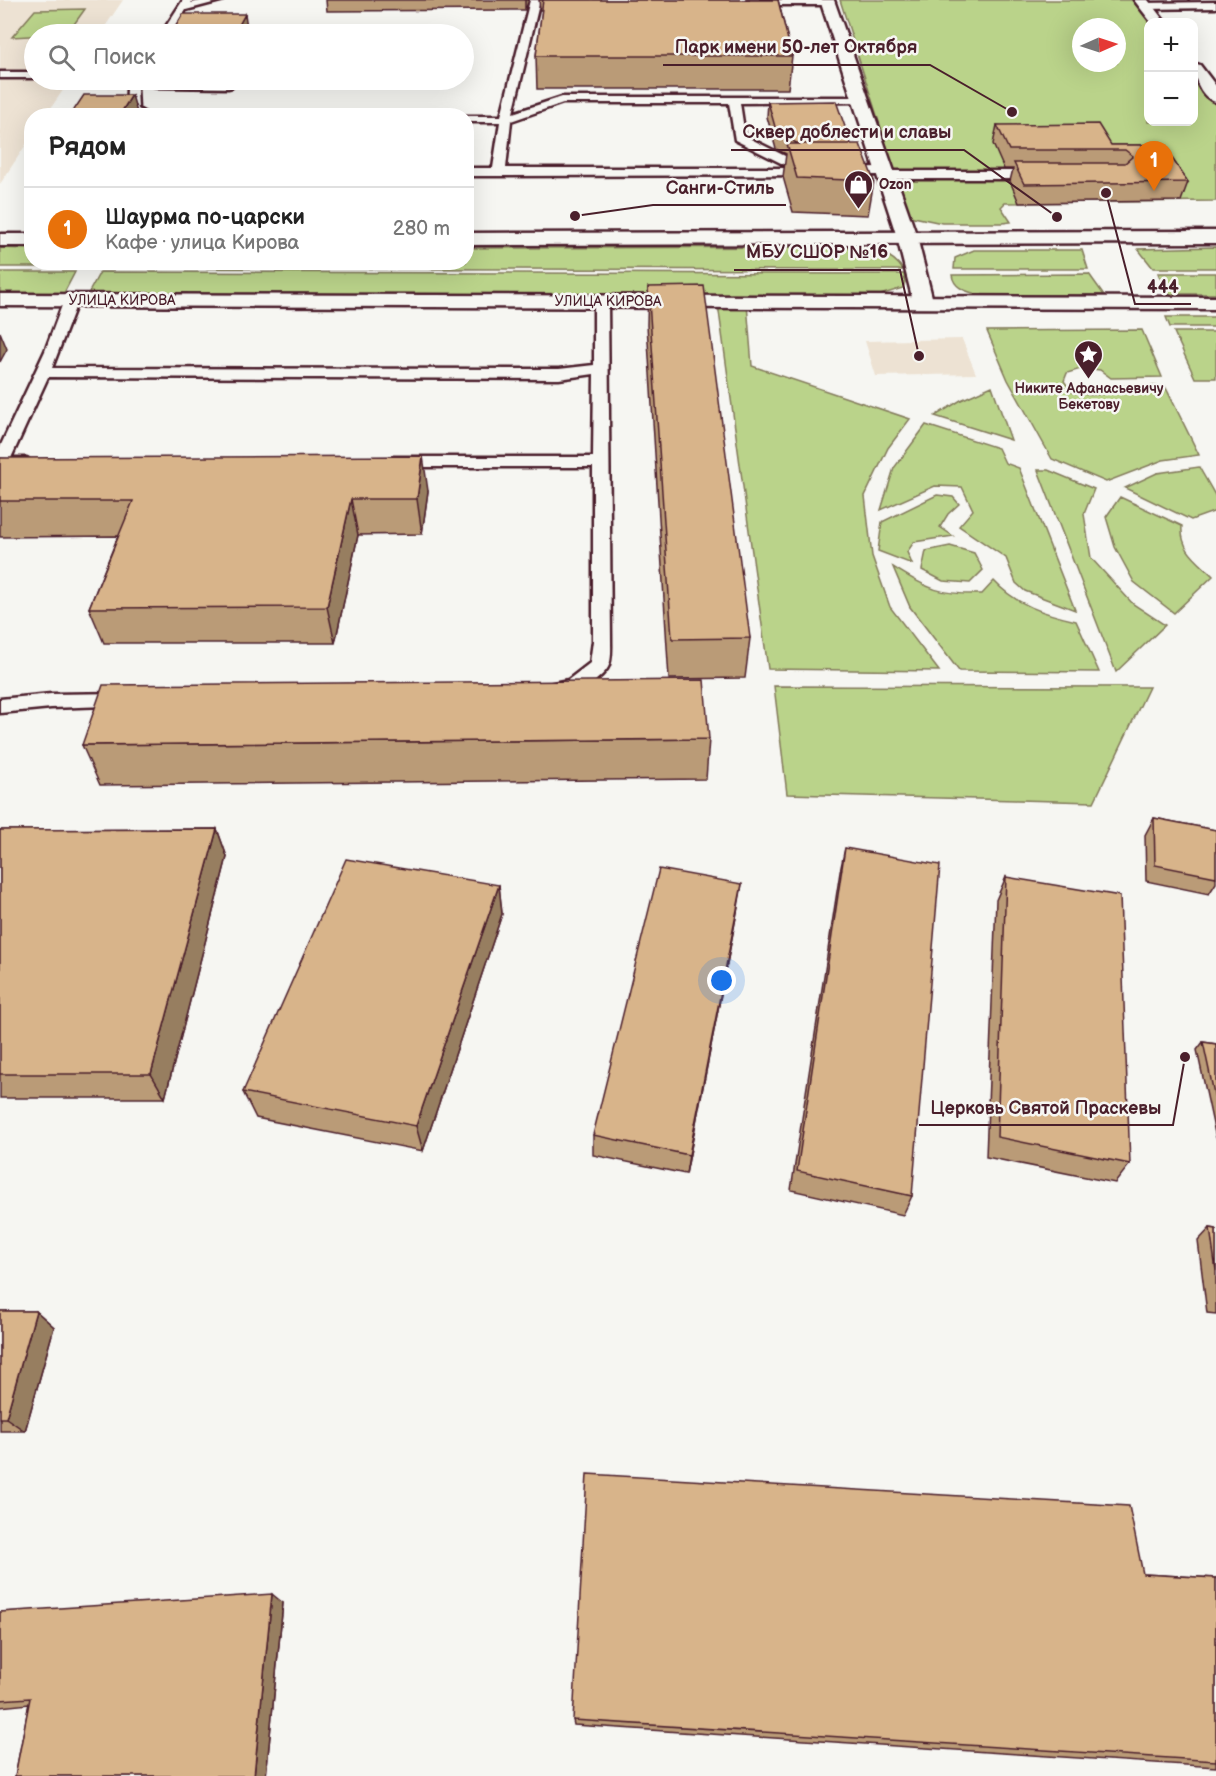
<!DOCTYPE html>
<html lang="ru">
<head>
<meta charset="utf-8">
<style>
  :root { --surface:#fff; --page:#f6f6f6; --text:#222; --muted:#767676; --line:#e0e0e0; --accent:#4a1f2b }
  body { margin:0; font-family:"Balsamiq Sans",sans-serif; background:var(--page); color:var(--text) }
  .controls { position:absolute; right:18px; top:18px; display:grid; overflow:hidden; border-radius:12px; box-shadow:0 6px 24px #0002 }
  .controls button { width:54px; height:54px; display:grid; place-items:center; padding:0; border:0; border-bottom:2px solid var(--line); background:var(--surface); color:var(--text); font:30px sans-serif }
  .compass { position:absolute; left:1072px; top:18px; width:54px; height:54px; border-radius:50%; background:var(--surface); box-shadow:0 6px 24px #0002; rotate:87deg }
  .you { position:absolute; left:722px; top:981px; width:21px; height:21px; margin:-15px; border:4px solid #fff; border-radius:50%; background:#1a73e8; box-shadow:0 0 0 9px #1a73e833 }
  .badge { display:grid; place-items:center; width:39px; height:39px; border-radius:50%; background:var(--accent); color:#fff; font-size:20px; font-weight:700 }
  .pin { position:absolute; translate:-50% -50px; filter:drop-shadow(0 2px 3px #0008) }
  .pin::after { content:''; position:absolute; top:32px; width:21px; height:18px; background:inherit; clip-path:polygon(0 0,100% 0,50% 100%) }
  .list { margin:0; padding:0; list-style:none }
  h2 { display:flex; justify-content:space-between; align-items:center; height:78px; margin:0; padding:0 24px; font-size:26px }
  h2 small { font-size:20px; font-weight:400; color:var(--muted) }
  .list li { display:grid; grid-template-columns:39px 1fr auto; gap:18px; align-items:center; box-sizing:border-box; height:84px; padding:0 24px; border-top:2px solid var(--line) }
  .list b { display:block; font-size:22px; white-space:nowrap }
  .list p { margin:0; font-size:20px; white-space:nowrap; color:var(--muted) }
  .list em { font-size:20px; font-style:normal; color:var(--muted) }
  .icon { flex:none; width:33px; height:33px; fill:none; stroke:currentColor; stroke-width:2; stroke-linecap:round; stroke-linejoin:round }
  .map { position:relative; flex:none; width:1216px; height:1776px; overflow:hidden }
  .search { position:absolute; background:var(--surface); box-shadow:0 6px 24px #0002; left:24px; top:24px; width:450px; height:66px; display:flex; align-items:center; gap:15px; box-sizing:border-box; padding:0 21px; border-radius:33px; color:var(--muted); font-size:22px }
  .panel { position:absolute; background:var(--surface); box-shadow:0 6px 24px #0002; left:24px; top:108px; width:450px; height:162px; border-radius:24px }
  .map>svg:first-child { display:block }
  .built { fill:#ede2d3 }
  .green { fill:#bad38a; stroke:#82795a; stroke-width:1.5; fill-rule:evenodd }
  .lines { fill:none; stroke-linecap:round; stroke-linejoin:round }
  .service-casing { stroke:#4a1f2b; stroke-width:5 }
  .tertiary-casing { stroke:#4a1f2b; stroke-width:5 }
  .secondary-casing { stroke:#4a1f2b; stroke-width:5 }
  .service { fill:#f6f6f2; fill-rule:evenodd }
  .tertiary { fill:#f6f6f2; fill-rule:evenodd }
  .secondary { fill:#f6f6f2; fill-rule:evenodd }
  .wall { fill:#ba9b77; stroke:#4a1f2b; stroke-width:1.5 }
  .shaded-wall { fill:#977e61; stroke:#4a1f2b; stroke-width:1.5 }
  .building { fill:#d8b48a; stroke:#4a1f2b; stroke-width:1.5 }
  .labels { text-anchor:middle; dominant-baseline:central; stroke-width:5; stroke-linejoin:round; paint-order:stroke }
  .far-poi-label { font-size:14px; font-weight:bold; fill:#4a1f2b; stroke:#f6f6f2; text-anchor:start }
  .far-street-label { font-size:14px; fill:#4a1f2b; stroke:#f6f6f2 }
  .leader { fill:none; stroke:#4a1f2b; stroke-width:2 }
  .callout-dot { fill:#4a1f2b; stroke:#f6f6f2; stroke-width:2 }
  .callout-label { font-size:18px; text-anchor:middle; font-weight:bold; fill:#4a1f2b; stroke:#f6f6f2; stroke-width:5; stroke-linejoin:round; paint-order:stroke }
</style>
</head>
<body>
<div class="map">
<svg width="1216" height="1776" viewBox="0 0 1216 1776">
  <rect width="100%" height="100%" fill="#f6f6f2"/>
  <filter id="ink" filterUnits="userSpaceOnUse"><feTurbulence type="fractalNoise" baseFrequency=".0167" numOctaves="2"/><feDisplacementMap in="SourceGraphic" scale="12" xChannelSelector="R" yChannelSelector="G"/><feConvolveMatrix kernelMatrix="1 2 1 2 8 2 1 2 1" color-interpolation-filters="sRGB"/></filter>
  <g filter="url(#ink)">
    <path class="built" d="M0,0H123L100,34H34V80H70L46,115L32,116L31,137L0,184Z
      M962,339L976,374L876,376L865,341Z"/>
    <path class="green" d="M840,0H1136L1154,22H1148V122H1194V74L1216,103V201L1005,203L1001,207L1011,222L1003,223H942L909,216ZM1081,27H1117V63H1081Z
      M85,9L67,34L12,37L35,10Z
      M852,247C872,249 892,252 903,270L98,268L102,262H466L467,248Z
      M1216,247V268H1153L1138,249Z
      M0,248L31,249L32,262L82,263L79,267H0Z
      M974,250H1082L1088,269H954L955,258Z
      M0,272H75L64,293H0Z
      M100,272L904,274L905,282L903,288L880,295L88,294Z
      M1158,273H1216V294H1167Z
      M1089,274L1104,295H979C967,291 954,289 952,275Z
      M718,304H747L752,366L910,419L888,448L865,496L872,556L890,607L939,671L768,669Z
      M1166,317H1216V327H1170Z
      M1142,330L1162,377L1111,378L1100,370L1084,368L1067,373L1064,381L1072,392L1090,395L1105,394L1115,386H1165L1199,455L1163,460L1106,482L1052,459L1008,380L987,331Z
      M1174,332H1216V378H1195Z
      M992,386L1011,440L935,416L961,400Z
      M926,425L998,448L1005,463L1019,468L1075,610L1025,591L1016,583L1006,558L959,526L973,510L962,487L935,486L881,510L894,468Z
      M1199,467L1216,497V511L1191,520L1125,488L1157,473Z
      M1038,470H1048L1094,489L1084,514L1091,558L1133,604L1165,625L1116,672Z
      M937,495L953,497L959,504L948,514L940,527L953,536L914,542L907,552L912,564L878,551L882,522Z
      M1120,497L1182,526C1180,550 1197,560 1213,576L1174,613L1134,582L1115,547L1106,517Z
      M950,546L974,553L983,570L970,583L943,581L922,570L926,551Z
      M893,567C929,589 938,595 982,594L994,581C1016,605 1045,614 1076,621L1099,672L959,671L910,607Z
      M774,686L1149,687L1094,802L787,794Z"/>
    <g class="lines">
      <defs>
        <path id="service" d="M183,0H193L191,3L206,0H224L186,10L171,34H161Z
          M530,0H540L513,113L562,97H860L866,100L864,102L740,103L745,136L809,168L883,167L889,171H1042L1048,175L1042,179H884L878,175L466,176V168H493L500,122H466V116H501ZM563,103H729L735,140L791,168H506L511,121Z
          M747,0H831L833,2L828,5H750L747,4Z
          M1216,2V8L1145,9L1140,6L1145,3Z
          M252,30L256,31V34H246Z
          M0,72H34V78H0Z
          M132,80L224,82L225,80H235L232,87L228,88L158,87L141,82L137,88L138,109L150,116H133L126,111L127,88Z
          M71,296L78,300L52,368L559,369L594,365V301L596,298H606L608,301L611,641C611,649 612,662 607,669C595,686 563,701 543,695L540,690L543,685L568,680L590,663L593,641V467H393L385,462L393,457H593L594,374L559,379L48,377L11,458H27L35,463L27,468H0V447L45,351L64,300Z
          M127,693L134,695L137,700L134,705L51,708L0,713V699L51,694Z"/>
        <path id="tertiary" d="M820,0H834L917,237L933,301L930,305L923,307L916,305L913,301L897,237Z
          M1134,0H1148L1165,22H1151Z
          M1194,63L1200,65L1216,86V102C1201,98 1193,77 1194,63Z"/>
        <path id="secondary" d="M1216,231V243L466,245V233Z
          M0,234H32V246H0Z
          M0,294L1216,297V309L0,306Z"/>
      </defs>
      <use href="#service" class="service-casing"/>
      <use href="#tertiary" class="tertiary-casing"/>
      <use href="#secondary" class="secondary-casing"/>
      <use href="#service" class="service"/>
      <use href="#tertiary" class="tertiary"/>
      <use href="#secondary" class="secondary"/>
    </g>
    <path class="wall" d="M326,0H529L525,10L327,11Z
      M539,0H778L792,56L788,89H537L536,56L542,10H540Z
      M768,102L851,144L874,181L868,215L793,212L783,177L786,154L776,149L767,117Z
      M997,125L1111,145H1163L1188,182L1181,201L1019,203L1010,181L1013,169H1004L993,144Z
      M32,173V194L27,180Z
      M648,287L750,638L745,678L669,679L647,325Z
      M0,458L428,491L422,534L358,535L335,643H104L89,608L118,536L0,537Z
      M709,739L706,779L100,785L82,745Z
      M1154,818L1216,830V883L1209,894L1146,881L1145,835Z
      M217,829L227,857L165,1098H0V830Z
      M845,848L912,1196L903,1215L791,1190L840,872Z
      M1006,877L1130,1164L1115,1183L986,1157L996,900Z
      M499,885L502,914L423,1151L256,1118L243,1092Z
      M738,907L686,1174L593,1155V1135Z
      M1203,1042L1216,1044V1138L1197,1050Z
      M1210,1228L1216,1229V1314L1207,1313L1198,1241Z
      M0,1311H36L54,1327L25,1431H0Z
      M1143,1574L1216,1578V1767L574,1725L573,1720Z
      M283,1603L266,1776H15L29,1704L0,1707V1612Z"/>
    <path class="shaded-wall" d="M525,0H529L525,10Z
      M245,14L247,27L244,34H234Z
      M132,95L138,116H119Z
      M0,332L7,349L0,362Z
      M423,456L428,491L422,534L417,499Z
      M351,499L358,535L335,643L327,607Z
      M217,829L227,857L165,1098L151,1074Z
      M742,884L738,907L686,1174L689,1155Z
      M499,885L502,914L423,1151L416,1126Z
      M36,1311L54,1327L25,1431L6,1418Z
      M272,1594L283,1603L266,1776H254Z"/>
    <path class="building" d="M543,0H778L792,56H536Z
      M183,14H245L234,34H171Z
      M84,95H132L119,116H70Z
      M836,101L851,144H799L777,134L768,102Z
      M1098,124L1111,145H1163L1188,182L1024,184L1014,163H1125L1133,156L1125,150H1009L997,125Z
      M787,144H860L874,181L797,178Z
      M32,173V180H27Z
      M704,286L750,638L672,639L648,287Z
      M423,456L417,499H351L327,607L89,608L133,501H0V458Z
      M704,680L709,739L82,745L103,685Z
      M1154,818L1216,830V877L1155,865Z
      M217,829L151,1074H0V830Z
      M845,848L940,865L912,1196L797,1171Z
      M346,859L499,885L416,1126L243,1092Z
      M659,869L742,884L689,1155L593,1135Z
      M1006,877L1120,896L1130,1164L997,1137Z
      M1203,1042L1216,1044V1103Z
      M1210,1228L1216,1229V1271Z
      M0,1311H36L6,1418H0Z
      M587,1474L1129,1506L1143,1574L1216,1578V1761L573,1720Z
      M272,1594L254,1776H15L30,1698L0,1700V1612Z"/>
  </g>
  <defs>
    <symbol id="shop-pin" viewBox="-11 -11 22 30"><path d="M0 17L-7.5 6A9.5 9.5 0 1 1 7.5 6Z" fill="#4a1f2b" stroke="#f6f6f2"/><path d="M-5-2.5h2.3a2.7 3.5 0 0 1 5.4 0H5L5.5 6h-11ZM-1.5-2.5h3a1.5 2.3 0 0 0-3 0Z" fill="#fff"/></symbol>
    <symbol id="sight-pin" viewBox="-11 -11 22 30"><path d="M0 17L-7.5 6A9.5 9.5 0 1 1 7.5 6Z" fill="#4a1f2b" stroke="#f6f6f2"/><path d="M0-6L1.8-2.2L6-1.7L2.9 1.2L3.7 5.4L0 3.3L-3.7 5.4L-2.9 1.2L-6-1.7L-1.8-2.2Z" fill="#fff"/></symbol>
  </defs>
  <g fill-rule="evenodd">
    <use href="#shop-pin" x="842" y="168" width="33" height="45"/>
    <use href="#sight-pin" x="1072" y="338" width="33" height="45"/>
  </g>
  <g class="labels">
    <g class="far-poi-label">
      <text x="879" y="184">Ozon</text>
      <text x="1089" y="388" text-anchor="middle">Никите Афанасьевичу<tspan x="1089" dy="16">Бекетову</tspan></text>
    </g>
    <g class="far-street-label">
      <text x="122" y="300">УЛИЦА КИРОВА</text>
      <text x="608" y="301">УЛИЦА КИРОВА</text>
    </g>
  </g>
  <path class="leader" d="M1012 112L930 65H663M1057 217L964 150H731M575 216L653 205H786M919 356L900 270H734M1106 193L1135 304H1191M1185 1057L1173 1125H919"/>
  <g class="callout-dot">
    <circle cx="1012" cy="112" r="6"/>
    <circle cx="1057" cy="217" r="6"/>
    <circle cx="575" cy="216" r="6"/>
    <circle cx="919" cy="356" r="6"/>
    <circle cx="1106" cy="193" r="6"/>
    <circle cx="1185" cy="1057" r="6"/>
  </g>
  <g class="callout-label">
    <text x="796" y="53">Парк имени 50-лет Октября</text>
    <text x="847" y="138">Сквер доблести и славы</text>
    <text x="720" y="194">Санги-Стиль</text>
    <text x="817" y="258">МБУ СШОР №16</text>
    <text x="1163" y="293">444</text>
    <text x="1046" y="1114">Церковь Святой Праскевы</text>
  </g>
</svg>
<div class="controls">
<button>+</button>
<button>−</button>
</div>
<svg class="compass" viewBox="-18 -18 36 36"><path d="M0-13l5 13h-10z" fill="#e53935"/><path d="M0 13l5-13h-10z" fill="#767676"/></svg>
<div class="you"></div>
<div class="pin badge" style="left:1154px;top:191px;background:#e8710a">1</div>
<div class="search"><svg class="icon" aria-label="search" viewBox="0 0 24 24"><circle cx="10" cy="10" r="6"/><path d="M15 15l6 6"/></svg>Поиск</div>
<section class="panel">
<h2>Рядом<small></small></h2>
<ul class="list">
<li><span class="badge" style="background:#e8710a">1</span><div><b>Шаурма по-царски</b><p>Кафе · улица Кирова</p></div><em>280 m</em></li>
</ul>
</section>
</div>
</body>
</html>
